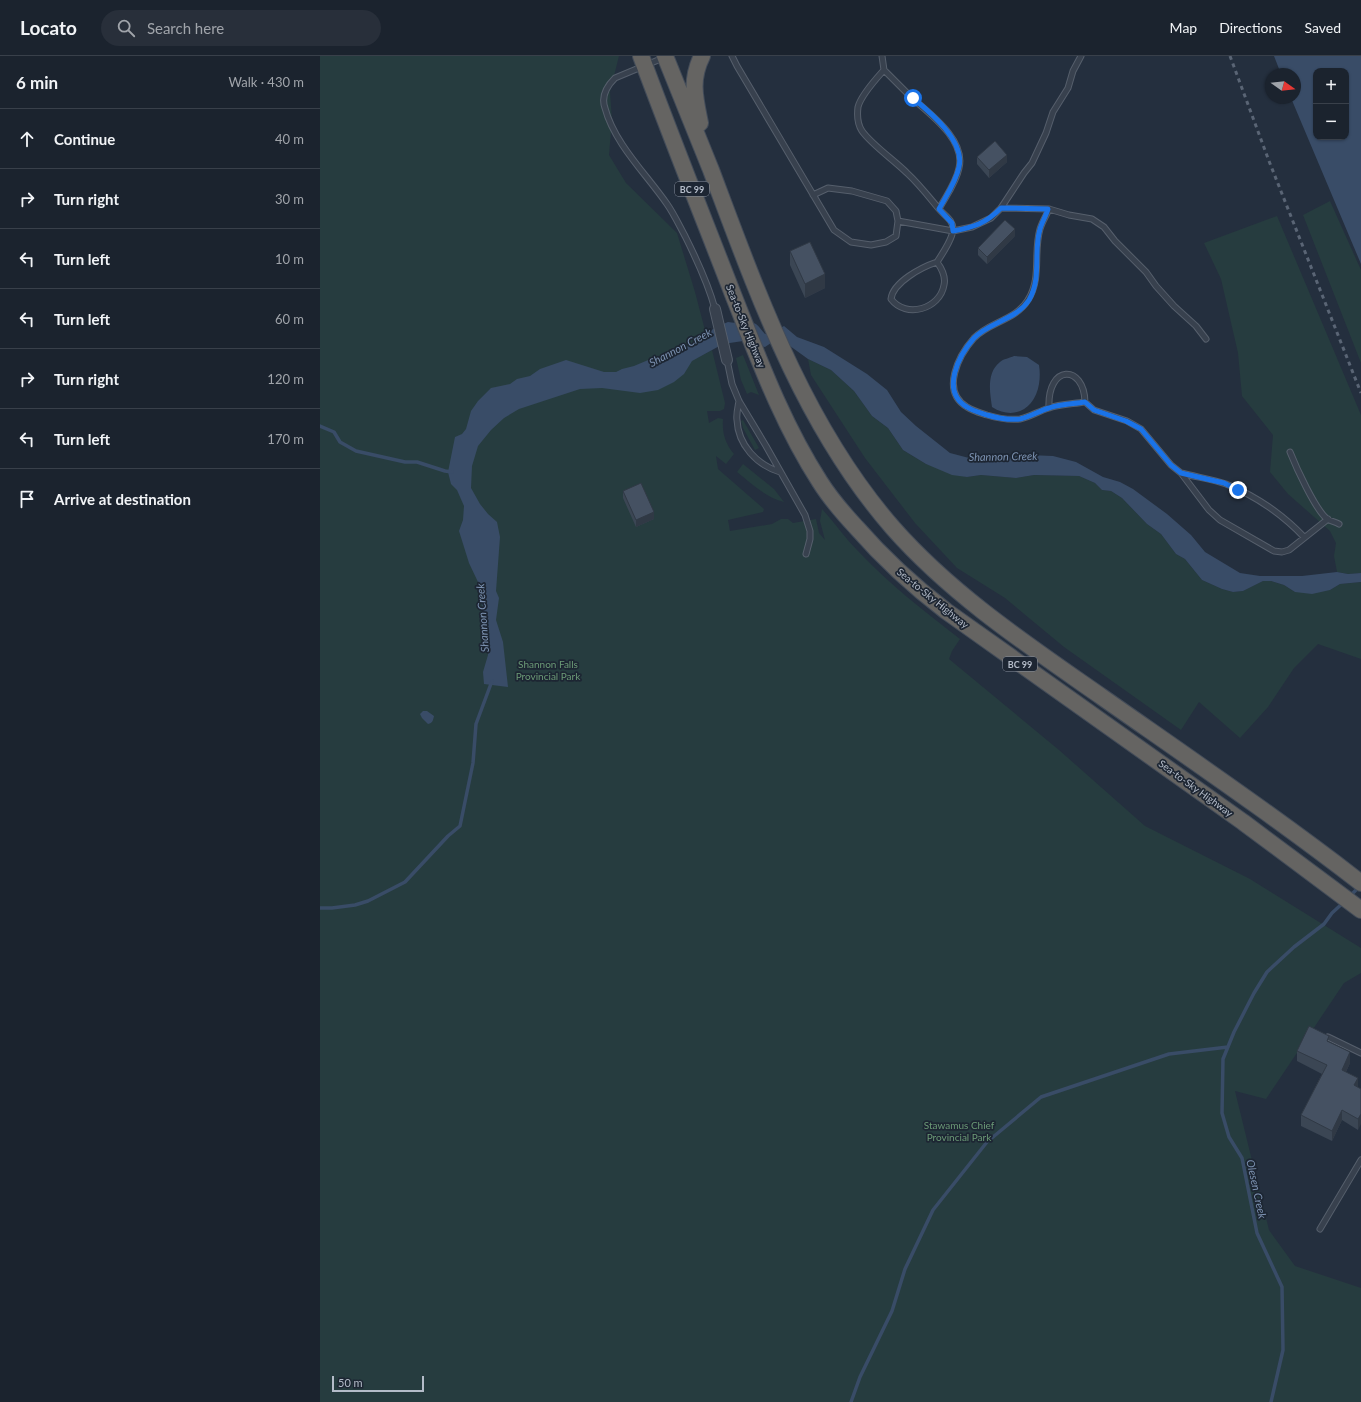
<!DOCTYPE html>
<html lang="en">
<head>
<meta charset="utf-8">
<style>
  :root { --surface:#1b232e; --page:#282f3a; --text:#f1f3f6; --muted:#a0a4aa; --line:#39404a }
  body { margin:0; font-family:Lato,sans-serif; background:var(--page); color:var(--text) }
  .controls { position:absolute; right:12px; top:12px; display:grid; overflow:hidden; border-radius:8px; box-shadow:0 1px 3px #0004 }
  .controls button { width:36px; height:36px; display:grid; place-items:center; padding:0; border:0; border-bottom:1px solid var(--line); background:var(--surface); color:var(--text); font:20px sans-serif }
  .compass { position:absolute; left:945px; top:12px; width:36px; height:36px; border-radius:50%; background:var(--surface); box-shadow:0 1px 3px #0004; rotate:105deg }
  .scale { position:absolute; left:12px; bottom:10px; width:92px; box-sizing:border-box; padding-left:4px; border:2px solid #b4bcc9; border-top:0; font-size:11px; line-height:14px; white-space:nowrap; color:#b4bcc9; -webkit-text-stroke:3px #1d2633; paint-order:stroke }
  .stop { position:absolute; width:12px; height:12px; margin:-9px; border:3px solid #1a73e8; border-radius:50%; background:#fff }
  .stop.end { background:#1a73e8; border-color:#fff; box-shadow:0 1px 4px #0008 }
  .list { margin:0; padding:0; list-style:none }
  h2 { display:flex; justify-content:space-between; align-items:center; height:52px; margin:0; padding:0 16px; font-size:17px }
  h2 small { font-size:13px; font-weight:400; color:var(--muted) }
  .list li { display:grid; grid-template-columns:26px 1fr auto; gap:12px; align-items:center; box-sizing:border-box; height:60px; padding:0 16px; border-top:1px solid var(--line) }
  .list b { display:block; font-size:15px; white-space:nowrap }
  .list em { font-size:13px; font-style:normal; color:var(--muted) }
  .icon { flex:none; width:22px; height:22px; fill:none; stroke:currentColor; stroke-width:2; stroke-linecap:round; stroke-linejoin:round }
  .map { position:relative; flex:none; width:1041px; height:1346px; overflow:hidden }
  header { display:flex; align-items:center; gap:24px; box-sizing:border-box; height:56px; padding:0 20px; background:var(--surface); border-bottom:1px solid var(--line) }
  header strong { font-size:19px }
  nav { display:flex; gap:22px; margin-inline-start:auto; font-size:14px }
  .search { width:280px; height:36px; background:var(--page); display:flex; align-items:center; gap:10px; box-sizing:border-box; padding:0 14px; border-radius:22px; color:var(--muted); font-size:15px }
  main { display:flex }
  aside { flex:1; background:var(--surface) }
  .map>svg:first-child { display:block }
  .green { fill:#263c3f }
  .water { fill:#394c67; fill-rule:evenodd }
  .lines { fill:none; stroke-linecap:round; stroke-linejoin:round }
  .stream { stroke:#394c67; stroke-width:3.5 }
  .service-casing { stroke:#565f6c; stroke-width:7 }
  .minor-casing { stroke:#565f6c; stroke-width:12 }
  .trunk-casing { stroke:#434c59; stroke-width:18 }
  .service { stroke:#38414e; stroke-width:5 }
  .minor { stroke:#38414e; stroke-width:10 }
  .trunk { stroke:#656462; stroke-width:16 }
  .rail { stroke:#5a6575; stroke-width:3; stroke-dasharray:4 4; stroke-linecap:butt }
  .wall { fill:#3b4654 }
  .shaded-wall { fill:#303945 }
  .building { fill:#455162; stroke:#303945 }
  .route { stroke:#1a73e8; stroke-width:5 }
  .labels { text-anchor:middle; dominant-baseline:central; stroke-width:3.5; stroke-linejoin:round; paint-order:stroke }
  .shield { fill:#1d2633; stroke:#878f9c; stroke-width:1 }
  .shield-label { font-size:9px; font-weight:bold; fill:#b4bcc9 }
  .street-label { font-size:10px; fill:#b4bcc9; stroke:#1d2633 }
  .park-label { font-size:10px; fill:#6b9a76; stroke:#1d2633 }
  .water-label { font-size:11px; font-style:italic; fill:#7c92b1; stroke:#1d2633 }
</style>
</head>
<body>
<header>
<strong>Locato</strong>
<div class="search"><svg class="icon" aria-label="search" viewBox="0 0 24 24"><circle cx="10" cy="10" r="6"/><path d="M15 15l6 6"/></svg>Search here</div>
<nav><a>Map</a><a>Directions</a><a>Saved</a></nav>
</header>
<main>
<aside>
<h2>6 min<small>Walk · 430 m</small></h2>
<ul class="list">
<li><svg class="icon" aria-label="ahead" viewBox="0 0 24 24"><path d="M12 20V5M6 11l6-6 6 6"/></svg><div><b>Continue</b></div><em>40 m</em></li>
<li><svg class="icon" aria-label="right" viewBox="0 0 24 24"><path d="M7 20v-9h11M14 6l5 5-5 5"/></svg><div><b>Turn right</b></div><em>30 m</em></li>
<li><svg class="icon" aria-label="left" viewBox="0 0 24 24"><path d="M17 20v-9H6M10 6l-5 5 5 5"/></svg><div><b>Turn left</b></div><em>10 m</em></li>
<li><svg class="icon" aria-label="left" viewBox="0 0 24 24"><path d="M17 20v-9H6M10 6l-5 5 5 5"/></svg><div><b>Turn left</b></div><em>60 m</em></li>
<li><svg class="icon" aria-label="right" viewBox="0 0 24 24"><path d="M7 20v-9h11M14 6l5 5-5 5"/></svg><div><b>Turn right</b></div><em>120 m</em></li>
<li><svg class="icon" aria-label="left" viewBox="0 0 24 24"><path d="M17 20v-9H6M10 6l-5 5 5 5"/></svg><div><b>Turn left</b></div><em>170 m</em></li>
<li><svg class="icon" aria-label="arrive" viewBox="0 0 24 24"><path d="M6 21V4h12l-3 4 3 4H6"/></svg><div><b>Arrive at destination</b></div></li>
</ul>
</aside>
<div class="map">
<svg width="1041" height="1346" viewBox="0 0 1041 1346">
  <rect width="100%" height="100%" fill="#242f3e"/>
  <path class="green" d="M0,0H299L290,36L292,64L289,99L306,127L357,177L375,236L386,278L374,286L377,302L392,294L405,347L404,353L400,355H387L389,367L398,362L403,363C402,377 405,387 414,398L406,408L396,400L398,413L444,453L443,456L408,464L410,475L452,468L461,463H468L473,467L496,463L499,477L505,484L500,465L502,453C515,467 525,482 538,495C569,528 604,555 640,583L632,595L629,603L739,694L825,770L930,823L1041,892V917L1024,927L946,1043L915,1035L949,1174L975,1210L1041,1232V1346H0Z
    M1010,145L1041,214V307L983,159Z
    M957,160L1041,359V517L1028,518L1017,516L1014,500L1016,487L1010,475L968,438L950,416L953,379L922,340L918,297L901,223L884,187Z
    M423,299L439,339L431,336L427,338L421,324L416,302Z
    M488,303L511,314L534,335L552,360L568,372L583,394L606,408L647,421L661,419L696,422L714,419L759,420L775,427L782,434L791,435L802,442L827,468L841,478L856,498L865,503L882,524L902,533L913,536L923,535L943,525H951L964,529L975,536L1010,534L1020,528L1041,526V603L998,588L974,612L948,651L920,682L879,646L861,674L744,591L685,542L637,512L595,467L545,402L491,319Z
    M423,364L439,392L435,394L423,372L421,365Z
    M423,408L454,433L464,446C446,442 431,427 417,416Z"/>
  <path class="water" d="M954,0H1041V208L971,42H975V18H961ZM996,15H1026V81H996Z
    M408,266C415,268 431,265 436,268C439,270 442,275 445,278H449L464,270L477,281L504,291L547,318L567,334L581,356L596,370L630,397L649,402H675L708,399L733,400L756,406L783,421L800,426L813,433L847,458L871,479L885,496L920,517L940,520H982L1017,516L1028,518L1041,517V526L1020,528L1010,534L992,538L975,536L964,529L951,525H943L923,535L913,536L902,533L882,524L865,503L856,498L841,478L827,468L802,442L791,435L782,434L775,427L759,420L714,419L696,422L661,419L647,421L632,419L606,408L583,394L568,372L552,360L534,335L511,314L488,303L470,290L451,287L445,291L441,290L435,285H423L403,288L372,305L364,318L354,326L338,334L320,337L282,332L260,333L199,353L184,362L171,374L158,390L152,410L151,432L160,448L168,458L177,466L180,481L176,535L179,542L176,564L183,586L188,631L164,628L163,616L168,599L163,553L158,526L149,507L139,475L143,464L144,450L137,434L131,428L128,416L135,381L142,378L146,373L151,355L158,345L171,332L190,328L197,323L210,320L220,313L246,304L284,316H296L302,313L314,310L333,302L350,298L369,290L396,271Z
    M694,300L707,301L719,309C720,315 720,322 719,328C715,353 694,365 672,351C670,337 666,317 680,306C683,303 690,302 694,300Z
    M103,655H107L114,660C113,664 113,667 108,668L102,662L100,658Z"/>
  <g class="lines">
    <path class="stream" d="M0,370L14,376L20,386L36,395L85,406H97L125,415L132,416
      M1030,840L1040,830
      M0,852H12L35,849L48,845L85,826L128,780L140,770L153,707L156,668L172,625
      M531,1346L540,1321L572,1255L585,1213L613,1154L667,1086L721,1041L849,998L908,991
      M951,1346L963,1294L962,1231L937,1177L922,1102L909,1081L902,1057L903,1003L914,976L934,937L947,916L974,891L1004,868L1012,857L1024,846"/>
    <defs>
      <path id="service" d="M412,0L417,10L514,174L531,186L551,189L566,186L576,180L578,165L576,155L567,145L532,135L508,132L493,139
        M562,0L564,14
        M343,2L295,22C287,30 281,41 285,52C294,87 327,119 347,148C354,158 359,169 365,180C377,204 388,227 395,253
        M681,152L729,153C726,160 722,166 720,173C713,197 722,222 708,244C696,264 669,266 654,282C639,299 620,335 647,351C653,355 661,357 667,359C677,362 690,364 700,363C710,361 719,355 729,352C740,348 753,348 765,346L774,354L807,365L821,373L851,409L861,417L889,454L900,464L954,495L962,496L969,494L1008,463
        M729,153L749,159L772,163L784,171L795,185L826,216L836,230L854,250L876,270L886,283
        M578,165L633,175L652,171L671,162L681,152L704,117L712,107L726,77L733,56L748,32L753,15L761,0
        M617,206C602,211 573,226 571,243C586,263 620,253 624,229C626,221 622,213 617,206C622,198 633,183 633,173C633,164 625,160 619,153C609,141 599,128 587,117C574,104 552,89 542,75C538,69 537,59 538,51C541,39 556,23 564,14C573,23 583,33 592,42C610,58 646,84 639,112C636,127 626,140 619,153
        M407,304L412,328L419,345L446,390L485,459L490,475V483L486,498
        M419,345C418,351 416,358 417,364C418,389 437,409 460,416
        M729,352C727,308 764,308 765,346
        M970,396C976,411 995,453 1007,463C1010,465 1016,466 1019,468
        M861,417C876,421 892,423 906,428C936,440 962,458 984,481
        M1008,981L1041,997
        M1000,1173L1041,1104"/>
      <path id="minor" d="M395,253L407,304"/>
      <path id="trunk" d="M321,0C351,81 383,161 414,241C439,304 463,369 500,426C510,442 523,457 536,471C564,503 592,529 626,555L923,766L1041,854
        M345,0C360,38 376,76 391,114C438,239 484,370 573,472C632,539 709,590 782,641C869,702 957,762 1041,827
        M380,67C375,42 370,24 382,0"/>
    </defs>
    <use href="#service" class="service-casing"/>
    <use href="#minor" class="minor-casing"/>
    <use href="#trunk" class="trunk-casing"/>
    <use href="#service" class="service"/>
    <use href="#minor" class="minor"/>
    <use href="#trunk" class="trunk"/>
    <path class="rail" d="M910,0L949,105L1041,337"/>
  </g>
  <path class="wall" d="M657,101L687,106L669,122L657,108Z
    M695,180L667,208L658,199V192Z
    M470,195L505,232L485,242L470,209Z
    M303,435L334,463L316,471L303,442Z
    M1009,986L1030,1007L1026,1016L1038,1031L1041,1033L1038,1074L1022,1064L1012,1085L981,1070V1059L1002,1018L977,1005V995Z"/>
  <path class="shaded-wall" d="M687,99V106L669,122V114Z
    M695,173V180L667,208V201Z
    M505,218V232L485,242V228Z
    M334,456V463L316,471V464Z
    M1030,996V1007L1022,1024V1014Z
    M1038,1022V1032L1034,1029Z
    M1022,1054V1064L1012,1085V1075Z
    M1041,1058V1068L1038,1074V1063Z"/>
  <path class="building" d="M675,85L687,99L669,114L657,101Z
    M685,164L695,173L667,201L658,192Z
    M490,186L505,218L485,228L470,195Z
    M321,427L334,456L316,464L303,435Z
    M989,970L1009,980L1007,985L1030,996L1022,1014L1038,1022L1034,1029L1041,1033V1058L1038,1063L1022,1054L1012,1075L981,1059L1007,1009L977,995Z"/>
  <g class="lines">
    <path class="route" d="M593,42C611,57 645,85 639,111C636,126 626,140 619,153L632,167L633,175C654,171 665,168 681,152L728,153C726,160 722,166 720,173C713,197 722,222 709,244C696,264 669,266 654,282C639,299 620,335 647,351C653,355 661,357 667,359C677,362 690,364 700,363C710,361 719,355 729,352C740,348 753,348 765,346L774,354L806,365L821,373L851,409L861,417L904,427L918,434"/>
  </g>
  <g class="labels">
    <g class="shield">
      <rect x="355" y="126" width="34" height="14" rx="3"/>
      <rect x="683" y="601" width="34" height="14" rx="3"/>
    </g>
    <g class="shield-label">
      <text x="372" y="133">BC 99</text>
      <text x="700" y="608">BC 99</text>
    </g>
    <g class="street-label">
      <text transform="translate(426 270) rotate(68)">Sea-to-Sky Highway</text>
      <text transform="translate(613 542) rotate(39)">Sea-to-Sky Highway</text>
      <text transform="translate(876 732) rotate(36)">Sea-to-Sky Highway</text>
    </g>
    <g class="park-label">
      <text x="228" y="608">Shannon Falls<tspan x="228" dy="12">Provincial Park</tspan></text>
      <text x="639" y="1069">Stawamus Chief<tspan x="639" dy="12">Provincial Park</tspan></text>
    </g>
    <g class="water-label">
      <text transform="translate(360 291) rotate(-28)">Shannon Creek</text>
      <text transform="translate(683 400) rotate(-1)">Shannon Creek</text>
      <text transform="translate(162 562) rotate(-94)">Shannon Creek</text>
      <text transform="translate(937 1133) rotate(78)">Olesen Creek</text>
    </g>
  </g>
</svg>
<div class="controls">
<button>+</button>
<button>−</button>
</div>
<svg class="compass" viewBox="-18 -18 36 36"><path d="M0-13l5 13h-10z" fill="#e53935"/><path d="M0 13l5-13h-10z" fill="#a0a4aa"/></svg>
<div class="scale">50 m</div>
<div class="stop" style="left:593px;top:42px"></div>
<div class="stop end" style="left:918px;top:434px"></div>
</div>
</main>
</body>
</html>
